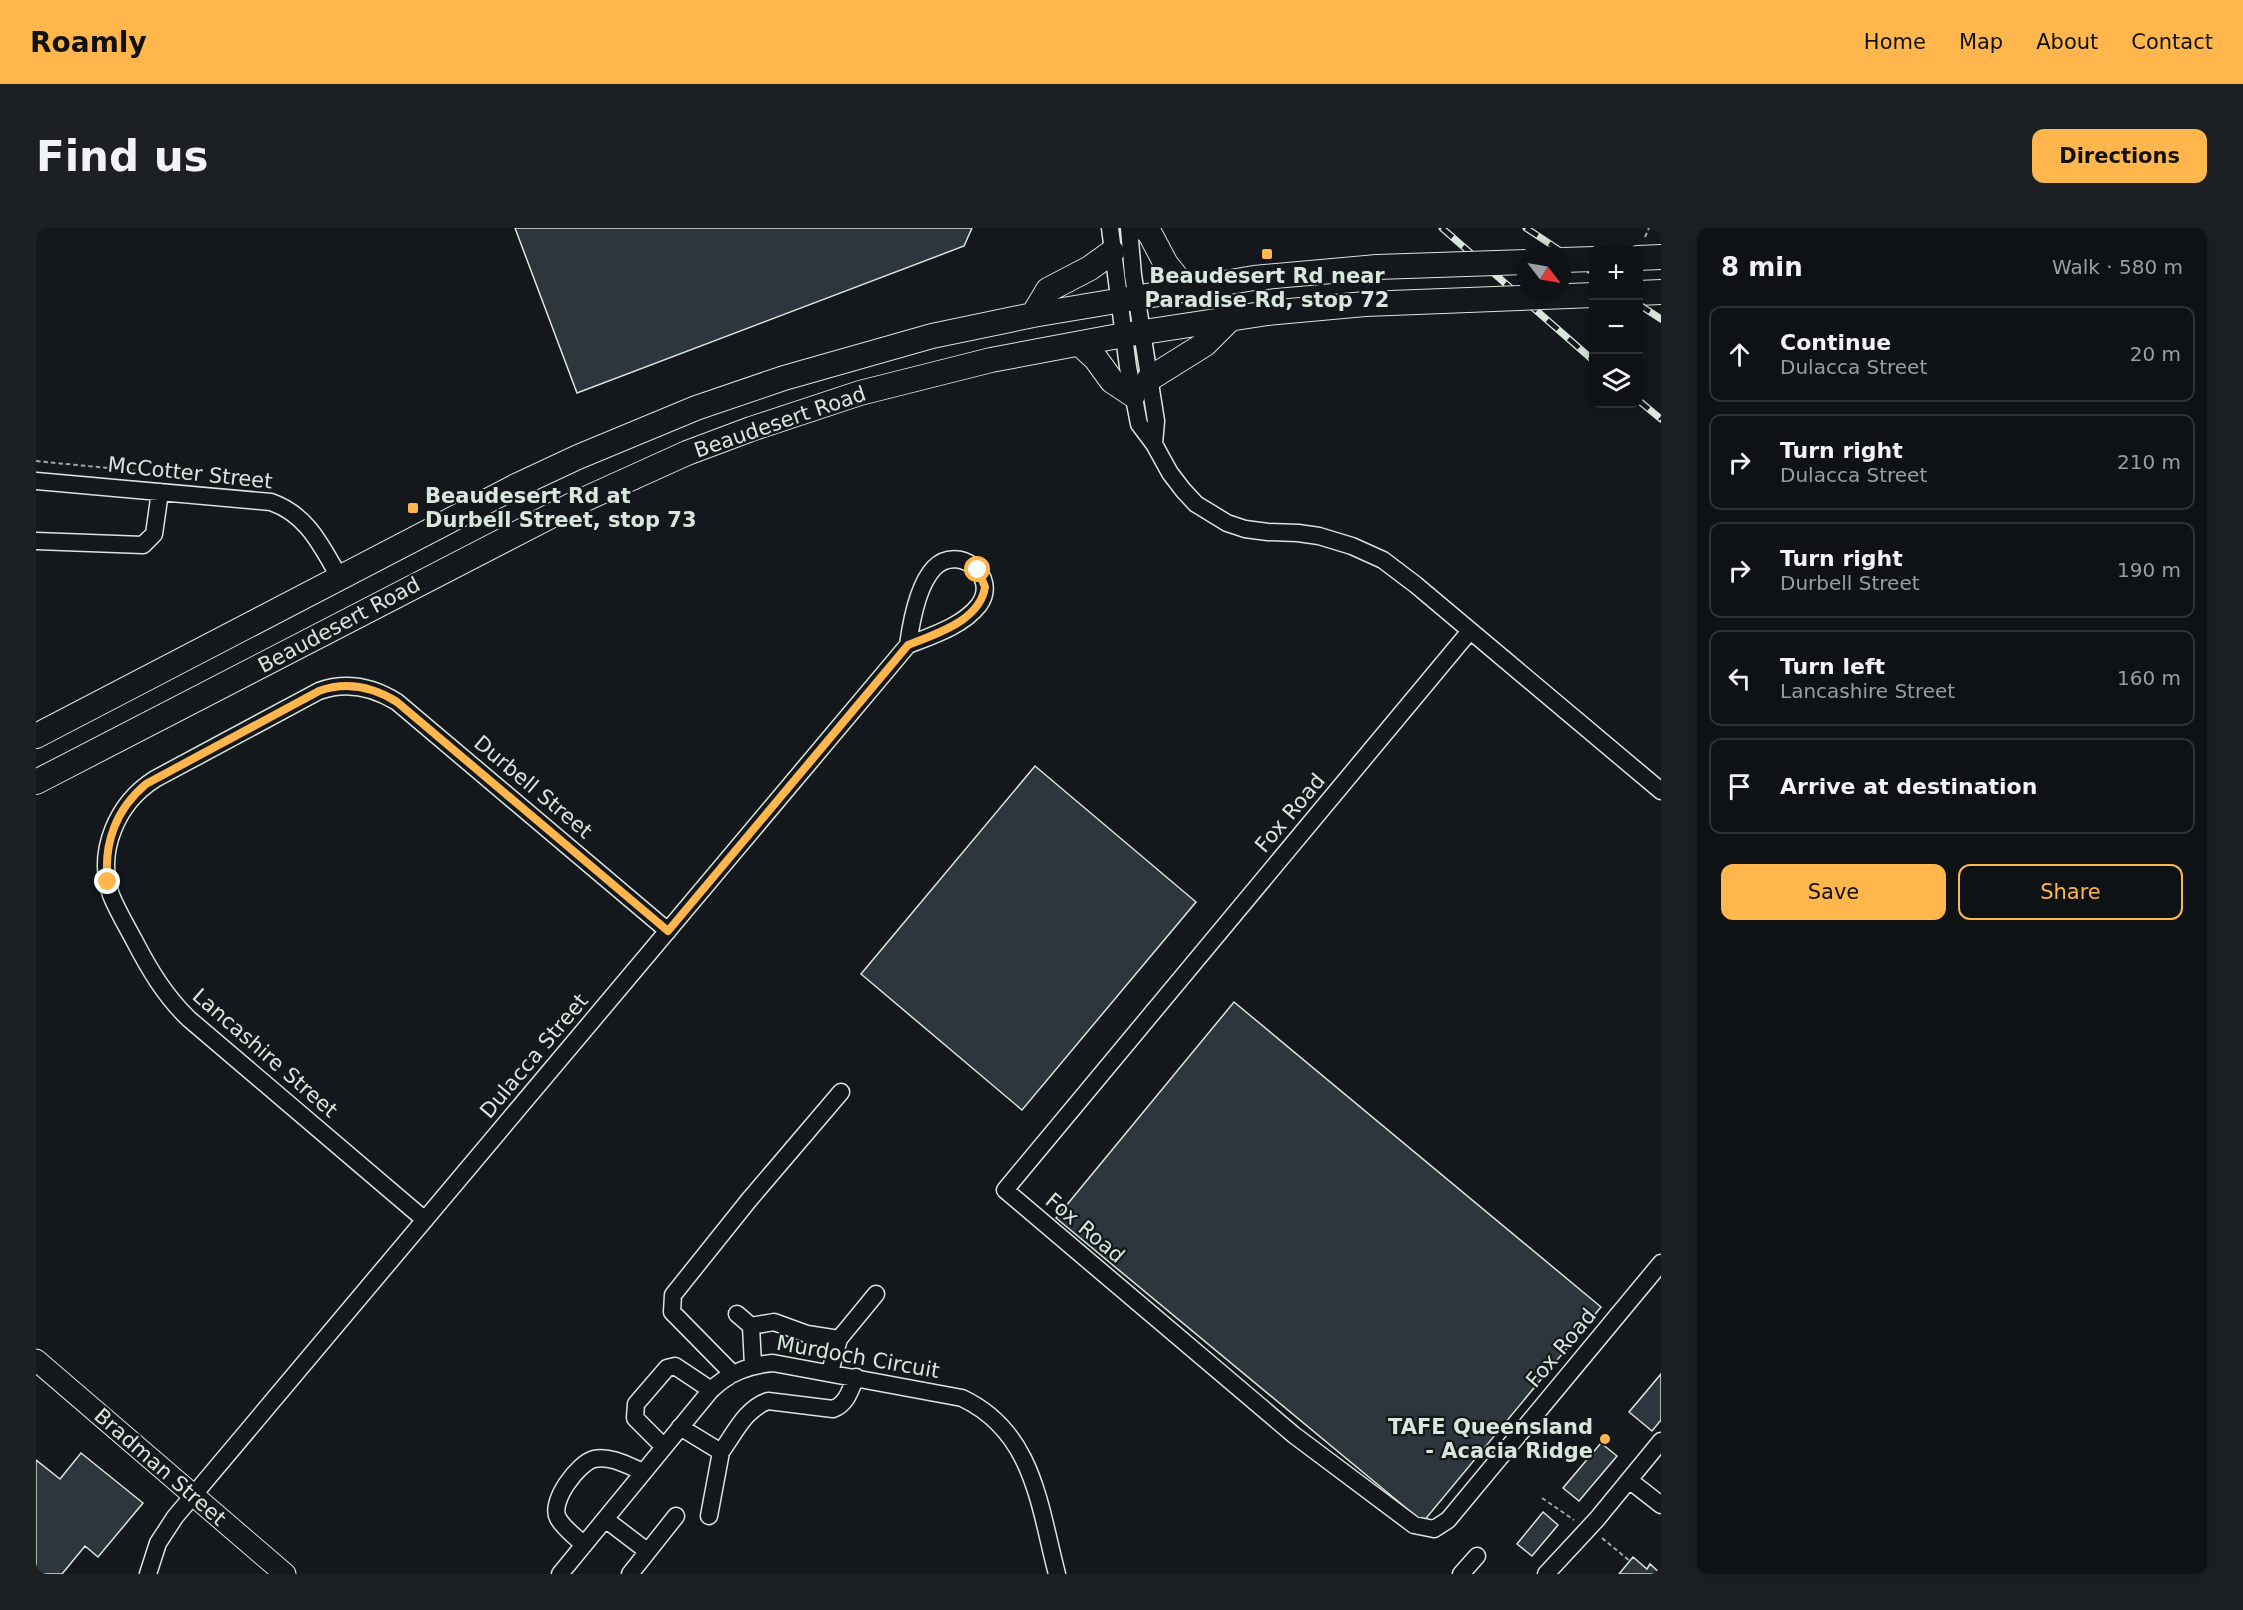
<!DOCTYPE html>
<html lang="en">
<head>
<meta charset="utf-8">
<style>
  :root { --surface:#0f1215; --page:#1d2022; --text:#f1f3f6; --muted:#9b9ea0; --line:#2f3234; --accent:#ffb74d }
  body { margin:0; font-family:"DejaVu Sans",sans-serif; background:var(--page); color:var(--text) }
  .controls { position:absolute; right:18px; top:18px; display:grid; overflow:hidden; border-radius:12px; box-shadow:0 3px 15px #0003 }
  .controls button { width:54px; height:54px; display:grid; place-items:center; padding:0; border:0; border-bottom:2px solid var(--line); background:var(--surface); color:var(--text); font:30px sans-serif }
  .compass { position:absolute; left:1481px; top:18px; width:54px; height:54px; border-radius:50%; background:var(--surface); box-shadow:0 3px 15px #0003; rotate:121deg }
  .stop { position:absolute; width:18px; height:18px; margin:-14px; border:4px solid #ffb74d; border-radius:50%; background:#fff }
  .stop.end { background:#ffb74d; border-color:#fff; box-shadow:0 2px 6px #0008 }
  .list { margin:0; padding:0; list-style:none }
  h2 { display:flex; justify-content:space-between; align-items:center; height:78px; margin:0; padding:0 24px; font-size:26px }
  h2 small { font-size:20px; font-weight:400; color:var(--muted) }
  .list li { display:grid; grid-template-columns:39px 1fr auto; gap:18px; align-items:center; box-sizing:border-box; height:96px; margin:0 12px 12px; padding:0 12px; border:2px solid var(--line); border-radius:12px }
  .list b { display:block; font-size:22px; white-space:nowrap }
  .list p { margin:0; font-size:20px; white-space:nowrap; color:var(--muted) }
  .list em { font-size:20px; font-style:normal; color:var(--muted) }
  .actions { display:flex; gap:12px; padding:18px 24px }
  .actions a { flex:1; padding:14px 0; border:2px solid var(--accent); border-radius:12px; text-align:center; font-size:21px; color:var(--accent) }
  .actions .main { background:var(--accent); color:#111 }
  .icon { flex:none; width:33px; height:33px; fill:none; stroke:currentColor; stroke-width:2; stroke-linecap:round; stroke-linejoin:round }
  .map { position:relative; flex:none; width:1625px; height:1346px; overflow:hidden; border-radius:12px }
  header { display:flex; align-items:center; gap:36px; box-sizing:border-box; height:84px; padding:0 30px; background:var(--accent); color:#111 }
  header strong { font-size:28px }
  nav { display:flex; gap:33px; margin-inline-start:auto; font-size:21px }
  .intro { display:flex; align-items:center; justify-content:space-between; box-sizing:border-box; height:144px; padding:0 36px }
  h1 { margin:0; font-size:42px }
  .button { padding:15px 27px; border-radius:12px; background:var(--accent); color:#111; font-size:21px; font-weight:700 }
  main { display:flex; gap:36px; padding:0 36px }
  aside { flex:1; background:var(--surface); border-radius:12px; box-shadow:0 3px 15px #0003 }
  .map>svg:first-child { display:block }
  .building { fill:#2c363c; stroke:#d8e6dc; stroke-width:1.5 }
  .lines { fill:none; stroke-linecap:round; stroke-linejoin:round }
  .minor-casing { stroke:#d8e6dc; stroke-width:19 }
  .major-casing { stroke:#d8e6dc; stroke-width:23 }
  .highway-casing { stroke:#d8e6dc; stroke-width:26 }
  .path { stroke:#9da8a2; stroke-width:2; stroke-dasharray:4.5 3; stroke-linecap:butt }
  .minor { stroke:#14181c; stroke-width:16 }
  .major { stroke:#14181c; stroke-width:21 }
  .highway { stroke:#14181c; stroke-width:24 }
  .rail-casing { stroke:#d8e6dc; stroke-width:7 }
  .rail { stroke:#14181c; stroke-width:4.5; stroke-dasharray:14; stroke-linecap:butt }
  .highway-bridge-casing { stroke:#d8e6dc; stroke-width:26; stroke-linecap:butt }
  .highway-bridge { stroke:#14181c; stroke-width:24 }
  .route { stroke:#ffb74d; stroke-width:8 }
  .poi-dot { fill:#ffb74d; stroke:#14181c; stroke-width:2 }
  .labels { text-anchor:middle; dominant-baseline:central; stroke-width:4.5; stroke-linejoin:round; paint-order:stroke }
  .poi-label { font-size:21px; font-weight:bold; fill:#d8e6dc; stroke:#14181c }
  .street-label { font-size:21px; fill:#d8e6dc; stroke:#14181c }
</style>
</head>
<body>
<header>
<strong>Roamly</strong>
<nav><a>Home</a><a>Map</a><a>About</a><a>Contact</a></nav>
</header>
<div class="intro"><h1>Find us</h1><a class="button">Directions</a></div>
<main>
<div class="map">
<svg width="1625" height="1346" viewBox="0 0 1625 1346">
  <rect width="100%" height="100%" fill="#14181c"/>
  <path class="building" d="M479,0H936L928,18L541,165Z
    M999,538L1160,674L986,882L825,746Z
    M1198,774L1565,1079L1387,1294L1020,990Z
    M1625,1146V1192L1616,1203L1593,1184Z
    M1565,1215L1581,1228L1543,1273L1527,1260Z
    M45,1225L107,1275L62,1329L49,1318L26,1346H0V1232L24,1251Z
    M1507,1284L1522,1297L1496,1328L1481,1316Z
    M1597,1329L1611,1341L1614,1336L1625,1346H1583Z"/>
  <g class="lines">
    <defs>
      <path id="minor" d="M1074,0L1092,139L1103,196L1118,216L1134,245L1147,262L1160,276L1191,295L1209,301L1232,304L1262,305L1283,308L1316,318L1347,332L1380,357L1625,563
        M1093,0L1097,47L1120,193L1118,216
        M0,253L235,274C272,287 285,318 304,350
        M0,313L107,317L118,306L124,264
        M1434,403L969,962L1258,1207L1378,1297L1398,1301L1412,1292L1625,1035
        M389,992L153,791C129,768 113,741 98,712C90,697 81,682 75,667C60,623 81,575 119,551L283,463C311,453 337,459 361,474L632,703
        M701,1086L715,1098L738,1094L771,1106L803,1111
        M715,1098L717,1137
        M794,1144L803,1111L840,1066
        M697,1146L636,1084L637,1067L713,972L805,864
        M644,1199L685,1224C699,1205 709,1181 732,1173L797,1181C811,1176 814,1162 820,1149
        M628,1219L599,1190L600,1176L631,1140L639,1138L675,1162
        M1593,1252L1625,1277
        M673,1288L685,1224
        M569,1291L611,1323
        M548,1317C540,1309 527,1300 522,1290C513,1274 542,1235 558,1231C574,1227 593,1238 607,1244
        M112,1346L122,1315L139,1289L872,417C895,408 927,398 943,377C964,348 922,315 898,340C882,357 875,395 872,417
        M524,1346L675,1162C693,1145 712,1137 737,1135L926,1170C998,1204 1003,1278 1021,1346
        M594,1346L640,1288
        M1425,1346L1441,1328
        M1510,1346L1561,1291L1625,1213"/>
      <path id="major" d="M0,1132L249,1346"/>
      <path id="highway" d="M1107,0L1113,4L1130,36L1150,61
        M1602,30L1625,29
        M1602,65L1625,64
        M997,87L1012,62L1054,40L1076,24
        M1044,116L1060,131L1076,153L1097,167
        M1113,151L1169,116L1195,90
        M0,508L482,257L542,229L660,180L748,150L896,108L997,87L1218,50L1341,39
        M0,554L536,277L651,225L715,201L824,165L955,132L1088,107L1232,85L1329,76L1381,74"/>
    </defs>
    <use href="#minor" class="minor-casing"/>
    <use href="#major" class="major-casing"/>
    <use href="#highway" class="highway-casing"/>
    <path class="path" d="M1609,9L1613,0
      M0,233L102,243
      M1506,1270L1538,1292
      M1566,1310L1595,1334"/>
    <use href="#minor" class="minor"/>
    <use href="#major" class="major"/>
    <use href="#highway" class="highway"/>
    <defs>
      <path id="rail" d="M1406,0L1558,133
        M1490,0L1558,45
        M1602,76L1625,91
        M1602,172L1625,191"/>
    </defs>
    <use href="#rail" class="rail-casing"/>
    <use href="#rail" class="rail"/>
    <defs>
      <path id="highway-bridge" d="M1526,32L1558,31
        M1341,39L1490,34
        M1381,74L1558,67"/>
    </defs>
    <use href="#highway-bridge" class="highway-bridge-casing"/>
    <use href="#highway-bridge" class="highway-bridge"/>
  </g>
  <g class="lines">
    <path class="route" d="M72,654C67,616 80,581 110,556L283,463C311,453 337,459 361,474L632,703L872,417C899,406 944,393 949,359L942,342"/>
  </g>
  <g class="poi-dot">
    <rect x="1225" y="20" width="12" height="12" rx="3"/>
    <rect x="371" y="274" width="12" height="12" rx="3"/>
    <circle cx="1569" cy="1211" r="6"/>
  </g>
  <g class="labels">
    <g class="poi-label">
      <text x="1231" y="48">Beaudesert Rd near<tspan x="1231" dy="24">Paradise Rd, stop 72</tspan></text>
      <text x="389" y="268" text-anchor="start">Beaudesert Rd at<tspan x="389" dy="24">Durbell Street, stop 73</tspan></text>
      <text x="1557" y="1199" text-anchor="end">TAFE Queensland<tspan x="1557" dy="24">- Acacia Ridge</tspan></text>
    </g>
    <g class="street-label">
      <text transform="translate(744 194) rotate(-19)">Beaudesert Road</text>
      <text transform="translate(154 245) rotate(6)">McCotter Street</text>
      <text transform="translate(303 397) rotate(-28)">Beaudesert Road</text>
      <text transform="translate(497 559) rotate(40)">Durbell Street</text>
      <text transform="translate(1254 585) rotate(-50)">Fox Road</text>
      <text transform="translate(229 825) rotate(41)">Lancashire Street</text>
      <text transform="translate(498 828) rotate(-50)">Dulacca Street</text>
      <text transform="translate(1049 1000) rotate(40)">Fox Road</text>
      <text transform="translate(1525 1120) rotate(-50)">Fox Road</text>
      <text transform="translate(822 1129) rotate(10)">Murdoch Circuit</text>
      <text transform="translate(124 1239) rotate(41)">Bradman Street</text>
    </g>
  </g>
</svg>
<div class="controls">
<button>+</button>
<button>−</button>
<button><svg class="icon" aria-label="layers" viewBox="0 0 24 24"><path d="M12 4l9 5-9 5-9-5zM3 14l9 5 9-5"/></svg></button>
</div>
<svg class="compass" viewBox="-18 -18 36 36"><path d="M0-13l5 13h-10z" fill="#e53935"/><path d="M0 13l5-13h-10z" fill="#9b9ea0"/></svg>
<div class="stop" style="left:942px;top:342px"></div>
<div class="stop end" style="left:72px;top:654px"></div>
</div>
<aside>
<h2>8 min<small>Walk · 580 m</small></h2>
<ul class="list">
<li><svg class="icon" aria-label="ahead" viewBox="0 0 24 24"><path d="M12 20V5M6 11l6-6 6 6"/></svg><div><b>Continue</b><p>Dulacca Street</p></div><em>20 m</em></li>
<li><svg class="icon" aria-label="right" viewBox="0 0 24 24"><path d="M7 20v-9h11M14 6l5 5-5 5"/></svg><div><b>Turn right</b><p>Dulacca Street</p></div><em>210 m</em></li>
<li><svg class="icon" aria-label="right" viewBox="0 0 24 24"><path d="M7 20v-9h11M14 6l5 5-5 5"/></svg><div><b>Turn right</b><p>Durbell Street</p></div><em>190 m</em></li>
<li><svg class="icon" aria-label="left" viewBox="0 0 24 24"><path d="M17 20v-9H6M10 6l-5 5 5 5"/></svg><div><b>Turn left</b><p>Lancashire Street</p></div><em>160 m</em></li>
<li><svg class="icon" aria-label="arrive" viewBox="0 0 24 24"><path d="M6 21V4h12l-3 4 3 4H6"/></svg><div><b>Arrive at destination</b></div></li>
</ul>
<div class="actions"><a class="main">Save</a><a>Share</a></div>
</aside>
</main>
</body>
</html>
